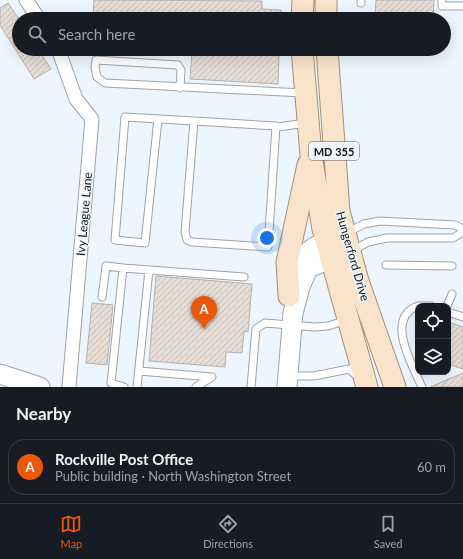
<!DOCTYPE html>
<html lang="en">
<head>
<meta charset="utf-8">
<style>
  :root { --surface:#171b24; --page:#20242c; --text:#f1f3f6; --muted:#9ea1a6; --line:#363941; --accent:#ea580c }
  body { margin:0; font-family:Lato,sans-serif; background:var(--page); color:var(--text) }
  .controls { position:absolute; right:12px; bottom:12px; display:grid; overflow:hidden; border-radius:8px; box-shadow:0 4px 16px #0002 }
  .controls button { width:36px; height:36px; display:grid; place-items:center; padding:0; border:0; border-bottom:1px solid var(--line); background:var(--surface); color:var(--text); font:20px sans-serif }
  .you { position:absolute; left:267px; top:238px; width:14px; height:14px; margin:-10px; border:3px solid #fff; border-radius:50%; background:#1a73e8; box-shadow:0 0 0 6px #1a73e833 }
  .badge { display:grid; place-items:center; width:26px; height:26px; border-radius:50%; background:var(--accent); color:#fff; font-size:13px; font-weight:700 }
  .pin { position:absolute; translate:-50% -33px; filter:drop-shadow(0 1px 2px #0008) }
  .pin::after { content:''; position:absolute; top:21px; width:14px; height:12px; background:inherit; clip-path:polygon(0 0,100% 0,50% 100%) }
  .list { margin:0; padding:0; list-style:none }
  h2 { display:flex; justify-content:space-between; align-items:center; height:52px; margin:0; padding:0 16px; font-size:17px }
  h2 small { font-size:13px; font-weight:400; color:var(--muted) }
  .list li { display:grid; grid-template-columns:26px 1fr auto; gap:12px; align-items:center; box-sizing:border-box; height:56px; margin:0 8px 8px; padding:0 8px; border:1px solid var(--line); border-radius:16px }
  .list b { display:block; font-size:15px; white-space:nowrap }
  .list p { margin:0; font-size:13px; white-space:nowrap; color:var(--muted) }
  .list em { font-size:13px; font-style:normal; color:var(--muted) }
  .icon { flex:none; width:22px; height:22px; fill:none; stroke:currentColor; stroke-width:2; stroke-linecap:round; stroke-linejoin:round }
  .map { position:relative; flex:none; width:463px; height:387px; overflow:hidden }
  .search { position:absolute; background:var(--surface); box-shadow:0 4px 16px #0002; left:12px; right:12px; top:12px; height:44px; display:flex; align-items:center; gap:10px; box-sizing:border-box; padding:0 14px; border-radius:22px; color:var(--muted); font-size:15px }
  .sheet { height:116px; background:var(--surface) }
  nav { display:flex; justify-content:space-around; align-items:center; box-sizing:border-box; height:56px; border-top:1px solid var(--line); background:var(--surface); font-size:11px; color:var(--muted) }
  nav a { display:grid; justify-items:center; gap:2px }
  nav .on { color:var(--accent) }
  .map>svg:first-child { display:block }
  .building { fill:url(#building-hatch); stroke:#b9afa9 }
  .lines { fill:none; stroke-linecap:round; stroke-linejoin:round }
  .lane-casing { stroke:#9ca4ab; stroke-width:9 }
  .street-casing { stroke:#9ca4ab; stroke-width:15 }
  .secondary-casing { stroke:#9ca4ab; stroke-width:21 }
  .primary-casing { stroke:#a58e75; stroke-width:23 }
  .lane { stroke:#fff; stroke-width:7 }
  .street { stroke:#fff; stroke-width:13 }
  .secondary { stroke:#fff; stroke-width:19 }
  .primary { stroke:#f9e3ca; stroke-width:21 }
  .labels { text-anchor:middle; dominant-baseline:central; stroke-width:3; stroke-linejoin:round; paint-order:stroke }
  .shield { fill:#edf6fe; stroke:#53585c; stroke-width:1 }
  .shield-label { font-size:11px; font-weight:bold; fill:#111417 }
  .street-label { font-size:12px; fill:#111417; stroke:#edf6fe }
</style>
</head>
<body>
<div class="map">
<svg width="463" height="387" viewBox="0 0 463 387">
  <defs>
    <pattern id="building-hatch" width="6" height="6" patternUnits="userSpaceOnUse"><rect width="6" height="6" fill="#e7ddd7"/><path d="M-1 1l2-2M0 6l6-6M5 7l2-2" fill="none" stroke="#c5bdb8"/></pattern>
  </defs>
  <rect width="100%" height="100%" fill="#edf6fe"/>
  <path class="building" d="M94,0L262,1V9L281,10V19H93Z
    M376,0H434L433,17L375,14Z
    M8,3L19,19V49H38L51,69L34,79L0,25V8Z
    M192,51L279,56L278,84L190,79Z
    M156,276L252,284L248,332L244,331L242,353L226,352L225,367L149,361Z
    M92,303L113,305L107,365L86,363Z
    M448,322L463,327V369L448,364Z
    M463,373V387H430Z"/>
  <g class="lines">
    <defs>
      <path id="lane" d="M442,0V6H463
        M361,3V0
        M180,88L181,70L178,65L96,60L95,67L97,77L105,83L303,93
        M158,119L145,243L115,240L125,117L194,121
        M276,126L268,247L192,242L187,240L185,232L194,121L276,126L278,127L306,123
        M346,233L364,224L380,221L455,225L463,229
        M352,251L368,242L387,238H453L463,232
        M386,265L452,266
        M102,297L106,266L123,268
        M418,306C384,318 413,366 422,387
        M421,306H431
        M447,306L452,294
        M448,312L463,317
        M139,371L212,377L196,387
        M288,376H314L349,369L358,377
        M124,387L111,383L123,268L244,277
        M137,387L149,270
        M251,387L256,329L265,323L315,327L328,326L347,320"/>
      <path id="street" d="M26,0L39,19
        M58,49L76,99L92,119L69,387"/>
      <path id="secondary" d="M292,280C297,253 316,244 340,236
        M0,374L40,387
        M287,387L293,313L300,287L308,268L346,253"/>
      <path id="primary" d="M326,0V19
        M302,19L303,0
        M302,49L311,155L323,229L367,387
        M327,49L339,211L358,281L395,387
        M289,296L287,262L308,165"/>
    </defs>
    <use href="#lane" class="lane-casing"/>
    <use href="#street" class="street-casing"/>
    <use href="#secondary" class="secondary-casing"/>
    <use href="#primary" class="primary-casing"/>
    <use href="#lane" class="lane"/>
    <use href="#street" class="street"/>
    <use href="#secondary" class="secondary"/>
    <use href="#primary" class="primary"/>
  </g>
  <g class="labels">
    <rect class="shield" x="309" y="142" width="50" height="18" rx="3"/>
    <g class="shield-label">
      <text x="334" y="151">MD 355</text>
    </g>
    <g class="street-label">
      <text transform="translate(84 214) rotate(-85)">Ivy League Lane</text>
      <text transform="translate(353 256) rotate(74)">Hungerford Drive</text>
    </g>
  </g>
</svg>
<div class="controls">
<button><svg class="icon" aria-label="locate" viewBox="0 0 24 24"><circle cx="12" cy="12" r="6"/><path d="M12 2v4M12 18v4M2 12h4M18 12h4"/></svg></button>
<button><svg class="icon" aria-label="layers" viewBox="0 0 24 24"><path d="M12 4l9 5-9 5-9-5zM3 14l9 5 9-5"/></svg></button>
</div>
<div class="you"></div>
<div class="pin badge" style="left:204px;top:329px">A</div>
<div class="search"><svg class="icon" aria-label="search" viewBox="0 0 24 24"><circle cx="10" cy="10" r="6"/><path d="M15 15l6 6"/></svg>Search here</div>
</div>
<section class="sheet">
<h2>Nearby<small></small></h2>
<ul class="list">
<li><span class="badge">A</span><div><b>Rockville Post Office</b><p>Public building · North Washington Street</p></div><em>60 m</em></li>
</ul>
</section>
<nav>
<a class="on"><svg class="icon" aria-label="map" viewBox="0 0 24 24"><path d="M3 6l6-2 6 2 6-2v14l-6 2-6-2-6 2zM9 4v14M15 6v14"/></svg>Map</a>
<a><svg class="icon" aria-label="directions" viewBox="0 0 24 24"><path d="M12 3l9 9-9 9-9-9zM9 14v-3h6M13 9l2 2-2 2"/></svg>Directions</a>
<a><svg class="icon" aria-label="saved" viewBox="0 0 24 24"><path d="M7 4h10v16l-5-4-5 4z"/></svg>Saved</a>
</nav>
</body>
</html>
